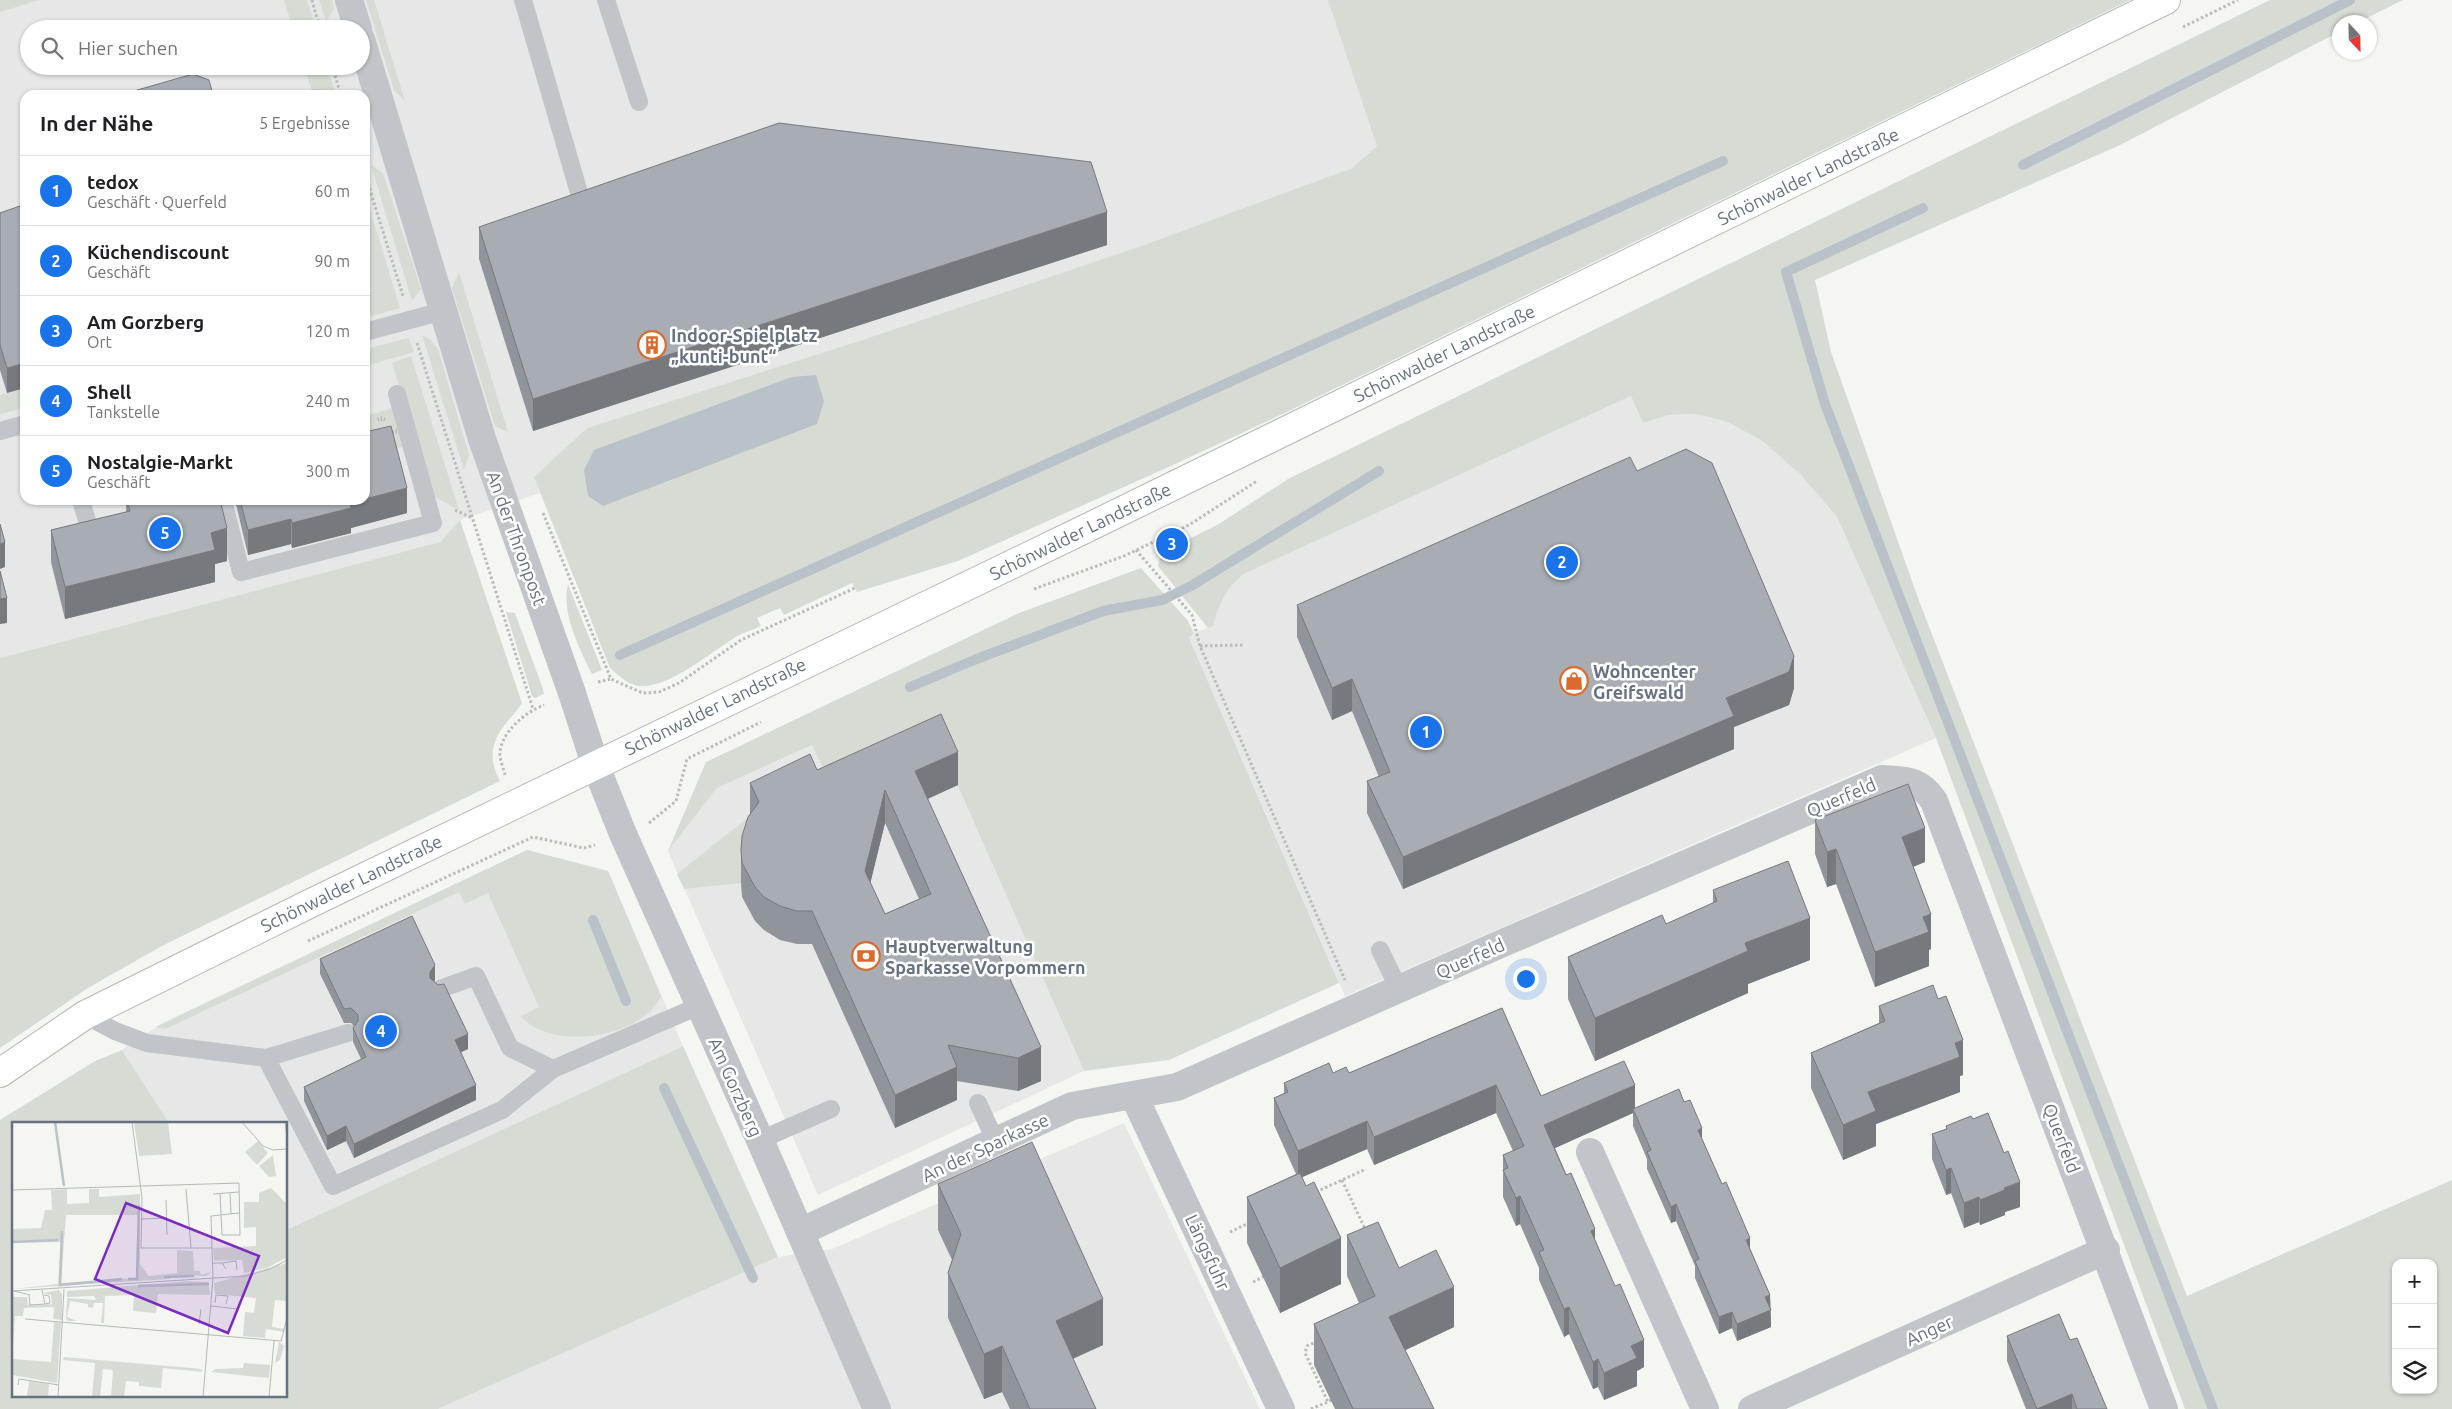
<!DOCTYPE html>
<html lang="de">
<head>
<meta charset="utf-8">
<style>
  :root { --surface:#fff; --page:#f6f6f6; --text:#202124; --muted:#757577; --line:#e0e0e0; --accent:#1a73e8 }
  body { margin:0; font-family:Ubuntu,sans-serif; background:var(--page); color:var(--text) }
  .controls { position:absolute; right:15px; bottom:15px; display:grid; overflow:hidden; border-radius:10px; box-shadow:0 1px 4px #0004 }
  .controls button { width:45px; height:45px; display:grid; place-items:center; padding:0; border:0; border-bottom:1px solid var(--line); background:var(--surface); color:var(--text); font:25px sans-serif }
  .compass { position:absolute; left:2332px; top:15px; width:45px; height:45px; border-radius:50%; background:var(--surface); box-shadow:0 1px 4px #0004; rotate:158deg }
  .you { position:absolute; left:1525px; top:978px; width:18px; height:18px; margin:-12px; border:4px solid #fff; border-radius:50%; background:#1a73e8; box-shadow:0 0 0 8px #1a73e833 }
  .badge { display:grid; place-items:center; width:32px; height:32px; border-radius:50%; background:var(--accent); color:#fff; font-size:16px; font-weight:700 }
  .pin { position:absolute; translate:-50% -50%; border:2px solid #fff; box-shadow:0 1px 5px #0006 }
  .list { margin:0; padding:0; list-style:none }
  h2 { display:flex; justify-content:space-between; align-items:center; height:65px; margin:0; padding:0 20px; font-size:21px }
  h2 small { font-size:16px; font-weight:400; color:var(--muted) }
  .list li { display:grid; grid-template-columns:32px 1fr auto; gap:15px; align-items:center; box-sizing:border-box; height:70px; padding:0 20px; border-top:1px solid var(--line) }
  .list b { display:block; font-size:19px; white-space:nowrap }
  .list p { margin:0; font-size:16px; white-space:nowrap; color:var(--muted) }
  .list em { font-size:16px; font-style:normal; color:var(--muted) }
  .icon { flex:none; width:28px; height:28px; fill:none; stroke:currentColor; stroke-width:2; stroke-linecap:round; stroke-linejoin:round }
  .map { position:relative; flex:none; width:2452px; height:1409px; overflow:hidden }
  .search { position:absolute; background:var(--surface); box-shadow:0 1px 4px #0004; left:20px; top:20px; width:350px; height:55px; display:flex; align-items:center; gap:12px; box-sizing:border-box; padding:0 18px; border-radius:28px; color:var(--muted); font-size:19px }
  .panel { position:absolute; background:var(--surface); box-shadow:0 1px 4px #0004; left:20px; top:90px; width:350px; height:415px; border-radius:15px }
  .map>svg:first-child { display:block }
  .built { fill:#e6e7e6; fill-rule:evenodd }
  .grass { fill:#d6dcd4; fill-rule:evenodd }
  .park { fill:url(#park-tufts) }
  .water { fill:#b9c2c8 }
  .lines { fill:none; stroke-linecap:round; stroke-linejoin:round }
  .stream { stroke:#b9c2c8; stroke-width:10 }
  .secondary-casing { stroke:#b4b7bc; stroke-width:30 }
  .path { stroke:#b9bbbe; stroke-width:3; stroke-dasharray:2.5 2.5; stroke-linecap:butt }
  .lane { stroke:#c1c4c8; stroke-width:18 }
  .street { stroke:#c1c4c8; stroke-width:28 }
  .secondary { stroke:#fff; stroke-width:28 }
  .wall { fill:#90959b; fill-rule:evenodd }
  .shaded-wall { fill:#76797e }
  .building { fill:#a8adb4; stroke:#76797e; fill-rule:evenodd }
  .labels { text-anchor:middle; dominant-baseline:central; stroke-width:5; stroke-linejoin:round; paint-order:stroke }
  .street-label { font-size:18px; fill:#667282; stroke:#fff }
  .poi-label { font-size:18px; font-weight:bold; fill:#667282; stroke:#fff; text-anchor:start }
  .inset-river { fill:none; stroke:#b9c2c8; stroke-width:2.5 }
  .inset-road { fill:none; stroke:#b3b9be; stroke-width:1 }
  .view { fill:#7b2cbf; fill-opacity:0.15; stroke:#7b2cbf; stroke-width:2.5 }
  .inset-edge { fill:none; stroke:#667282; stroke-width:2.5 }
</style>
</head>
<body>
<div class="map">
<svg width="2452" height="1409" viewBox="0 0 2452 1409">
  <defs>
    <pattern id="park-tufts" width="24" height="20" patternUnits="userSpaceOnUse" patternTransform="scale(1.25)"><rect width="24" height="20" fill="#d6dcd4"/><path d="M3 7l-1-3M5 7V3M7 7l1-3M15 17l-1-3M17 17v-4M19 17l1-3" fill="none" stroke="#b1b7b1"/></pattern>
  </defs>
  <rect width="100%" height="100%" fill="#f5f6f2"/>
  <path class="built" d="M0,0H1716L1377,146L1352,168L1144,245L865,339L587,428L535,477L540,493L460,520L440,542L0,658ZM29,29H361V66H29ZM25,95H365V500H25Z
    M1631,396L1643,423L1669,415L1695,414L1725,421L1761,440L1800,474L1837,517L1936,738L1345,996L1189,638L1194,633L1213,626L1220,602L1231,584L1244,574Z
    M812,745L941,748L1084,1071L818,1195L668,851L717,788Z
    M527,850L608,871L683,1046L286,1230V1123H169L122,1050L162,1023Z
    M1124,1123L1260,1409H438L778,1257L832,1249Z"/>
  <path class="grass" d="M0,0H39L0,12Z
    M284,0H307L316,29H293Z
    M319,0H331L334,9L326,21Z
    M366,0H374L405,101L394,90Z
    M1328,0H2130L1289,411L1171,466L958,561L857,592L852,583L784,615L780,608L757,618L761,626C754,629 746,632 739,635C713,650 671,688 640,686C628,685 618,675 610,668L534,477L587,428L865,339L1144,245L1352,168L1377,146Z
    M2270,0H2403L2359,22H2340L2339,32L2118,146L1815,280L1831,352L1918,598L2187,1296L2452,1180V1409H2185L1936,738L1837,517L1800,474L1761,440L1725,421L1695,414L1669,415L1643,423L1631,396L1244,574C1225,589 1220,602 1213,626L1208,628L1158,566L1160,557L1188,543L1187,540L1219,524L1288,479ZM2396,1263H2433V1390H2396Z
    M304,66H327L336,95H313Z
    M371,165L383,173L421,289L412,301Z
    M370,209L400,308L365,318V211Z
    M459,272L508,432L495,426L452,288Z
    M422,335L431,340L438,349L469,455L464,470Z
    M409,338L414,352L365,366V349Z
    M411,356L459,510L433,496L392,363Z
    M25,388V408L0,414V395Z
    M460,520L522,703C518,710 512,716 507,722C491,741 488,759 500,781L162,946L88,988L0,1048V658L440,542Z
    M1141,568L1188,621L1194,633L1189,638L1339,983L1169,1060L1084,1071L941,748L835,794L812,745L717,788L668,851L706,762L1019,613Z
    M568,584L602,670L592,674C579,648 561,613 568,584Z
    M506,612L515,613L543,689L544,694L535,698L532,696Z
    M750,816L741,883L684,889L677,874Z
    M527,850L608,871L661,996C644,1033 576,1046 540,1030C533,1027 526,1021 520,1017L539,1007L488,893L465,904L459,892L165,1029L156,1027Z
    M683,1046L778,1257L438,1409H0V1120L95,1061L122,1050L169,1123H14V1395H286V1230Z"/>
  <path class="park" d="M396,407L406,446L373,455L365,416Z"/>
  <path class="water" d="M816,375L824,401L817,424L603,506L588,496L584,470L594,450L792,377Z"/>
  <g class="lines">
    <path class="stream" d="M2023,165L2350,0
      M1923,208L1786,272L1825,404L2213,1409
      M620,655L1723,161
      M910,687L974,660L1103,611L1162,600L1191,586L1379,471
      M593,920L626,1001
      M664,1088L753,1278"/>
    <defs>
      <path id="secondary" d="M0,1073L85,1015L309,904L1085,529L2166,0"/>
    </defs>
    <use href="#secondary" class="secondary-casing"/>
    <path class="path" d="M312,0L320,29
      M2183,27L2238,0
      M332,66L341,95
      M365,174L403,296
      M417,343L533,709
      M455,510L472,518
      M543,513L611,679L643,693L659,692L679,683L741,640L855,588
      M1136,550L1192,615L1200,646L1345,980
      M1034,589L1124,556L1189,525L1257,481
      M1200,646L1244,645
      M598,682L611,679
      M505,775C504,769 499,759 500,752C502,731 526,712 544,705
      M649,823L676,801L687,759L761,722
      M308,941L533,837L584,848L595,845
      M1342,1180L1366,1231
      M1316,1192L1366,1169
      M1230,1232L1249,1223
      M1253,1282L1265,1276
      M1318,1341L1307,1346L1305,1353L1328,1402
      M1311,1409L1334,1399"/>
    <path class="lane" d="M523,0L582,203
      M606,0L639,102
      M365,332L443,311
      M0,431L25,424
      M81,500L92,538
      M223,500L241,572L433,523L397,394
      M1380,950L1399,989
      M440,989L476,976L510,1048L553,1069L699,1006
      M85,1015L115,1031L147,1043L266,1058L348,1033
      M266,1058L333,1186L502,1110L553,1069
      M978,1103L996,1142
      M760,1140L831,1109"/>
    <path class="street" d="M349,0L358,29
      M361,39L482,439L572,693L595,764L623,834L760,1140L877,1409
      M1134,1096L1281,1409
      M1590,1152L1705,1409
      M800,1232L1072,1106L1177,1087L1496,946L1882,779C1907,781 1919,779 1934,801L2164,1409
      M1752,1409L2106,1250"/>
    <use href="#secondary" class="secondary"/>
  </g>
  <path class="wall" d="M20,206L7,393L0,370V213Z
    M479,227L1107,245L533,431L479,259Z
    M1637,471L1794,688L1789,705L1734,727V749L1403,889L1367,813V781L1379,777L1352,711L1332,720L1297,637V605Z
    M126,500H220L227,561L215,564V582L65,619L51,562V530L126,512Z
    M235,500H365L407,513L351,528V533L292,548L291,544L248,555Z
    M817,770L958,785L928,799L1041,1081L1018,1091L957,1081V1100L895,1128L812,944H797L780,940L764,930L755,921L742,897L741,883V850L750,814V783ZM885,823L919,899L885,914L870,883Z
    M1815,820L1925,862L1913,867L1931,949L1929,950V966L1875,987L1836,884L1827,887L1815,854Z
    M1713,890L1810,960L1748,984V993L1595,1061L1568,999V957L1666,924L1713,903Z
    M320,959L435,980L434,981L468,1049L461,1052L476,1100L354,1158L346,1141L327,1150L304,1101V1087L361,1059L353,1042V1028L354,1026L351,1023H344L320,974Z
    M1879,1006L1963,1075L1960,1076V1092L1876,1124V1146L1843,1160L1811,1088V1053L1879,1023Z
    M1502,1008L1541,1096L1635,1108L1702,1139L1770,1295L1771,1327L1737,1341L1732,1328L1719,1334L1695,1278V1266L1676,1221L1671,1223L1647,1169V1159L1633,1126V1113L1555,1148L1595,1240L1644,1367L1637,1371V1386L1604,1400L1598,1387L1593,1389L1569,1334L1564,1337L1539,1280V1268L1520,1224L1516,1226L1503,1197V1155L1513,1151L1496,1113L1374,1165L1367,1149L1302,1177L1341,1284L1280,1313L1247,1243V1197L1296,1174L1274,1125V1098L1284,1093V1083L1333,1073H1349Z
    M1946,1126L2020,1207L2005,1212V1215L1980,1225L1979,1222L1964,1228L1951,1193L1946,1195L1932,1159V1134L1946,1129Z
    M938,1184L1103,1345L1073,1359L1096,1409H1010L1002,1392L984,1399L948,1318V1273L952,1260L938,1230Z
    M1347,1235L1399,1268L1454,1327L1405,1350L1434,1409H1335L1314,1365V1324L1359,1303L1347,1276Z
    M2007,1336L2070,1340L2107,1409H2026L2007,1361Z"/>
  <path class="shaded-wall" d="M1107,212V245L533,431V399Z
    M25,363V388L7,393V368Z
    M407,488V513L351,528V533L292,548V523L350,503L362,500H365V499Z
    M291,519V544L248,555V530Z
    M227,528V561L215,564V582L65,619V587L211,533Z
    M5,542V567L0,569V544Z
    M7,598V623L0,624V599Z
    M1794,656V688L1789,705L1734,727V749L1403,889V857L1726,698Z
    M1352,679V711L1332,720V688Z
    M958,752V785L915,804V771Z
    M885,790V823L865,905V871Z
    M1925,828V862L1902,871V837Z
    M1836,849V884L1827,887V852Z
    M1931,914V949L1929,950V966L1875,987V952L1923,917Z
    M1810,918V960L1748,984V993L1595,1061V1018L1745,943Z
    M435,965V980L430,987V972Z
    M468,1034V1049L455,1055V1040Z
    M1963,1040V1075L1960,1076V1092L1876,1124V1146L1843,1160V1125L1868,1092L1955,1043Z
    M1041,1047V1081L1018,1091V1058Z
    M957,1067V1100L895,1128V1095Z
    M476,1085V1100L354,1158V1144Z
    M1496,1085V1113L1374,1165V1137Z
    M1635,1085V1112L1633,1109V1113L1544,1153V1125Z
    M1367,1121V1149L1298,1179V1151Z
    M346,1126V1141L327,1150V1136Z
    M1702,1128V1145L1698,1130Z
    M1951,1168V1193L1946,1195V1170Z
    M2020,1182V1207L2005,1212V1215L1980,1225V1200L2004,1188Z
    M1520,1196V1224L1516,1226V1198Z
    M1979,1197V1222L1964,1228V1203Z
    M1676,1204V1221L1671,1223V1207Z
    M1595,1229V1257L1591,1231Z
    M1341,1238V1284L1280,1313V1268Z
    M1750,1238V1255L1746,1240Z
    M1454,1287V1327L1389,1358V1317Z
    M1770,1295L1771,1327L1737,1341V1324L1765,1297Z
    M1103,1299V1345L1056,1366V1321Z
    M1569,1307V1334L1564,1337V1309Z
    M1732,1312V1328L1719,1334V1317Z
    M1644,1340V1367L1637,1371V1386L1604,1400V1373L1631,1346Z
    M1002,1346V1392L984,1399V1354Z
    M1598,1359V1387L1593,1389V1362Z
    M2072,1394V1409H2037Z"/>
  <path class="building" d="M193,74L209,80L213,95H120Z
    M779,123L1091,162L1107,212L533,399L479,227Z
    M20,206L25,222V363L7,368L0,345V213Z
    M391,426L407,488L365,499V432Z
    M1686,449L1712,463L1794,656L1789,672L1726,698L1734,716L1403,857L1367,781L1390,772L1352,679L1332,688L1297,605L1630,457L1637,471Z
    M127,500H220L227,528L211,533L215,550L65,587L51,530L130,511Z
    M240,500H362L350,503L351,508L292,523L291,519L248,530Z
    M0,524L5,542L0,544Z
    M0,571L7,598L0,599Z
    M941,714L958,752L915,771L1041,1047L1018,1058L948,1045L957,1067L895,1095L812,911H797L780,906L764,897L755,887L742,863L741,850L742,836L748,817L759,802L750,783L810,754L817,770ZM885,790L931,894L885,914L865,871Z
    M1908,784L1925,828L1902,837L1931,914L1923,917L1929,932L1875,952L1836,849L1827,852L1815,820Z
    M1788,861L1810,918L1745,943L1748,951L1595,1018L1568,957L1662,915L1666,924L1717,901L1713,890Z
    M412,916L435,965L430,972V978L438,985L444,984L468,1034L455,1040L476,1085L354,1144L346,1126L327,1136L304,1087L366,1057L353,1028L358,1021V1015L351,1008L344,1009L320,959Z
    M1933,985L1938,999L1946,996L1963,1040L1955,1043L1960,1057L1868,1092L1876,1111L1843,1125L1811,1053L1885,1021L1879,1006Z
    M1502,1008L1541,1096L1624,1061L1635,1085L1544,1125L1566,1175L1571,1173L1595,1229L1591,1231L1615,1286L1620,1284L1644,1340L1631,1346L1637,1358L1604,1373L1598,1359L1593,1362L1569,1307L1564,1309L1539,1252L1544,1250L1520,1196L1516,1198L1503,1170L1508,1168L1503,1155L1524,1146L1496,1085L1374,1137L1367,1121L1298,1151L1274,1098L1288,1092L1284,1083L1329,1063L1333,1073L1346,1067L1349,1073Z
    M1679,1089L1684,1102L1690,1100L1702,1128L1698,1130L1722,1184L1726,1182L1750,1238L1746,1240L1770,1295L1765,1297L1771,1310L1737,1324L1732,1312L1719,1317L1695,1261L1699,1259L1676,1204L1671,1207L1647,1152L1651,1150L1633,1109Z
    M1988,1113L2004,1153L2008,1151L2020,1182L2004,1188L2005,1190L1980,1200L1979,1197L1964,1203L1951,1168L1946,1170L1932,1134L1947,1129L1946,1126L1971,1116L1973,1119Z
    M1032,1142L1103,1299L1056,1321L1096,1409H1030L1002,1346L984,1354L948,1273L961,1234L938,1184Z
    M1300,1173L1306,1186L1314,1182L1341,1238L1280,1268L1247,1197Z
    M1378,1222L1399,1268L1436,1250L1454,1287L1389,1317L1434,1409H1353L1314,1324L1375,1296L1347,1235Z
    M2059,1314L2070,1340L2077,1338L2107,1409H2077L2072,1394L2037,1409L2007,1336Z"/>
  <defs>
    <symbol id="building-ring" viewBox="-11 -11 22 22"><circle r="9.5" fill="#fff" stroke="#db6b2d" stroke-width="1.5"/><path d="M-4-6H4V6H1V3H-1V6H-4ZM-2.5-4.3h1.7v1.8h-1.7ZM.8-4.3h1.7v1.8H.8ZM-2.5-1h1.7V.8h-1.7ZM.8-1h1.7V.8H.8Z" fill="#db6b2d"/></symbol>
    <symbol id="shop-ring" viewBox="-11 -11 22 22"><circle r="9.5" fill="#fff" stroke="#db6b2d" stroke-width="1.5"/><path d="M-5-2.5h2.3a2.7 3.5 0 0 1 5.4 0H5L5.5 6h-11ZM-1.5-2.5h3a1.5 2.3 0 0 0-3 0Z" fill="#db6b2d"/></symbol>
    <symbol id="bank-ring" viewBox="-11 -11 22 22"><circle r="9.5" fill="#fff" stroke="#db6b2d" stroke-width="1.5"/><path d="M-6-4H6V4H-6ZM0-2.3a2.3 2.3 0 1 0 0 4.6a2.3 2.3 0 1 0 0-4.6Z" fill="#db6b2d"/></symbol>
  </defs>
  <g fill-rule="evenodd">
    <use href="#building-ring" x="636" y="329" width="32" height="32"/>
    <use href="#shop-ring" x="1558" y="665" width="32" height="32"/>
    <use href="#bank-ring" x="850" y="940" width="32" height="32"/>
  </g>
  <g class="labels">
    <g class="street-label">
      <text transform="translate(1808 176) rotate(-26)">Schönwalder Landstraße</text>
      <text transform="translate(1444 353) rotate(-26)">Schönwalder Landstraße</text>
      <text transform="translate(1080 531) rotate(-26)">Schönwalder Landstraße</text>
      <text transform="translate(517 538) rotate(70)">An der Thronpost</text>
      <text transform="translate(715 706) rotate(-26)">Schönwalder Landstraße</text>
      <text transform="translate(1841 797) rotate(-23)">Querfeld</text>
      <text transform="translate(351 883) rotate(-26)">Schönwalder Landstraße</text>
      <text transform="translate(1470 958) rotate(-24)">Querfeld</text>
      <text transform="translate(736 1087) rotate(66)">Am Gorzberg</text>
      <text transform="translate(2062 1138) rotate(69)">Querfeld</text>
      <text transform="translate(985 1147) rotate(-25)">An der Sparkasse</text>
      <text transform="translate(1208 1252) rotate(65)">Längsfuhr</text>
      <text transform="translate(1929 1330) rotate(-24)">Anger</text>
    </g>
    <g class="poi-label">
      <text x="671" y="335">Indoor-Spielplatz<tspan x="671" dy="21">„kunti-bunt“</tspan></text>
      <text x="1593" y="671">Wohncenter<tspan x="1593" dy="21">Greifswald</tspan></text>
      <text x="885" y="946">Hauptverwaltung<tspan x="885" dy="21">Sparkasse Vorpommern</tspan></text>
    </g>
  </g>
  <g transform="translate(12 1122)">
    <rect width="275" height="275" fill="#f5f6f2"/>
    <path d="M122,0H156L160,32L127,34ZM259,66L275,82V135L255,146L232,151L230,138L202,139L201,126L244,124V105L232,106V80H247V71ZM55,67V82L77,81V67H87V75L128,72V142L137,154L165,151V128L181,129L182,149H188L189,153L199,150L194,154L166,153L157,157L0,167L46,162L49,120L0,121V107L29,106L33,88H40L39,68ZM54,93H126L124,156L49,161ZM274,141L275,179L263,178L260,205L272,207L273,205L271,217L272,210L254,207L253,216L231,214L233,190L242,191L244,176L203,172L202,161ZM176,159L196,160L198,173L146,172L144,191L121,189L122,173L93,174L92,201H89L91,181H82L81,186L76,185V182L58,179L55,195L65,199H56L53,196L56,198L54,196L55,176L84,178L82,174L55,175V169ZM47,168L50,172V198L41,197L42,185L12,186L11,194H3L0,237L39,240L42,200L49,201L45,261L0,253V172L3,175H15L16,183L40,182L39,173L31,171ZM267,220L272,224L268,238L263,241ZM52,235L190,247V250L151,246L149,266L127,264V260L114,259L112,275H99L101,248L91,247L88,275H80L83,241L51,238ZM232,241L258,243L257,256L199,250L203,247L231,246Z" fill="#d6dcd4" fill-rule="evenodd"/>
    <path d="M246,19L256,31L245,43L233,30ZM261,33L264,54L257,55L247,44ZM17,259L37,262L36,275L15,274Z" fill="#d6dcd4"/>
    <path class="inset-river" d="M43,0L52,64M50,109L48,163L110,157M0,120L46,118M152,155L182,154M116,157H125L127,83M126,164L197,162"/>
    <path class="inset-road" d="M120,0L130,76L129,126H200M230,0L251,24L261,28L275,27M273,0L275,15M174,67L179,126M0,68L227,61L228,113H210L208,71M218,71L219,92M201,72L227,70M154,78L155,113M129,97L154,96M200,141H210L214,147M210,141L224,139L225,148M0,169L234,154L258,147L275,138M2,169L18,173M17,173L18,183L33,182L30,168M32,173L37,174L38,181L33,182M203,181L204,173L216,174L214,182M199,184L226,187M13,197L269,219L275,196M187,202L189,187M6,263L7,257L47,263M46,275L52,167M191,275L201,156L199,94L227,91M257,275L262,219"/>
    <path class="view" d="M114,81L247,134L216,211L83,157Z"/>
    <rect width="275" height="275" class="inset-edge"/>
  </g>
</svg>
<div class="controls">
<button>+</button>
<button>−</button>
<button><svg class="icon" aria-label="layers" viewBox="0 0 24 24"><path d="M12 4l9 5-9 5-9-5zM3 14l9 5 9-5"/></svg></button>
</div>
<svg class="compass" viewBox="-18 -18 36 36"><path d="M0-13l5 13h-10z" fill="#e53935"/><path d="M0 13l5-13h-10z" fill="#757577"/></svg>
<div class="you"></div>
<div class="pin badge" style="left:1426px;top:732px">1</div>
<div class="pin badge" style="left:1562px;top:562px">2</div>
<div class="pin badge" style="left:1172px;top:544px">3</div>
<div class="pin badge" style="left:381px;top:1031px">4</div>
<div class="pin badge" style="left:165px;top:533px">5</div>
<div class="search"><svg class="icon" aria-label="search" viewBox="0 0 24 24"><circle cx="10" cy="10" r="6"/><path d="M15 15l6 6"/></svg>Hier suchen</div>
<section class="panel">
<h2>In der Nähe<small>5 Ergebnisse</small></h2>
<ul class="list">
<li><span class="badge">1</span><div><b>tedox</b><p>Geschäft · Querfeld</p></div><em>60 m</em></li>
<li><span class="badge">2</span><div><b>Küchendiscount</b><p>Geschäft</p></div><em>90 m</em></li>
<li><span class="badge">3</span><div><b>Am Gorzberg</b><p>Ort</p></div><em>120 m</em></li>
<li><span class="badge">4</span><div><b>Shell</b><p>Tankstelle</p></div><em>240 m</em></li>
<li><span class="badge">5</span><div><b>Nostalgie-Markt</b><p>Geschäft</p></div><em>300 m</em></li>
</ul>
</section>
</div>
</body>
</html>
